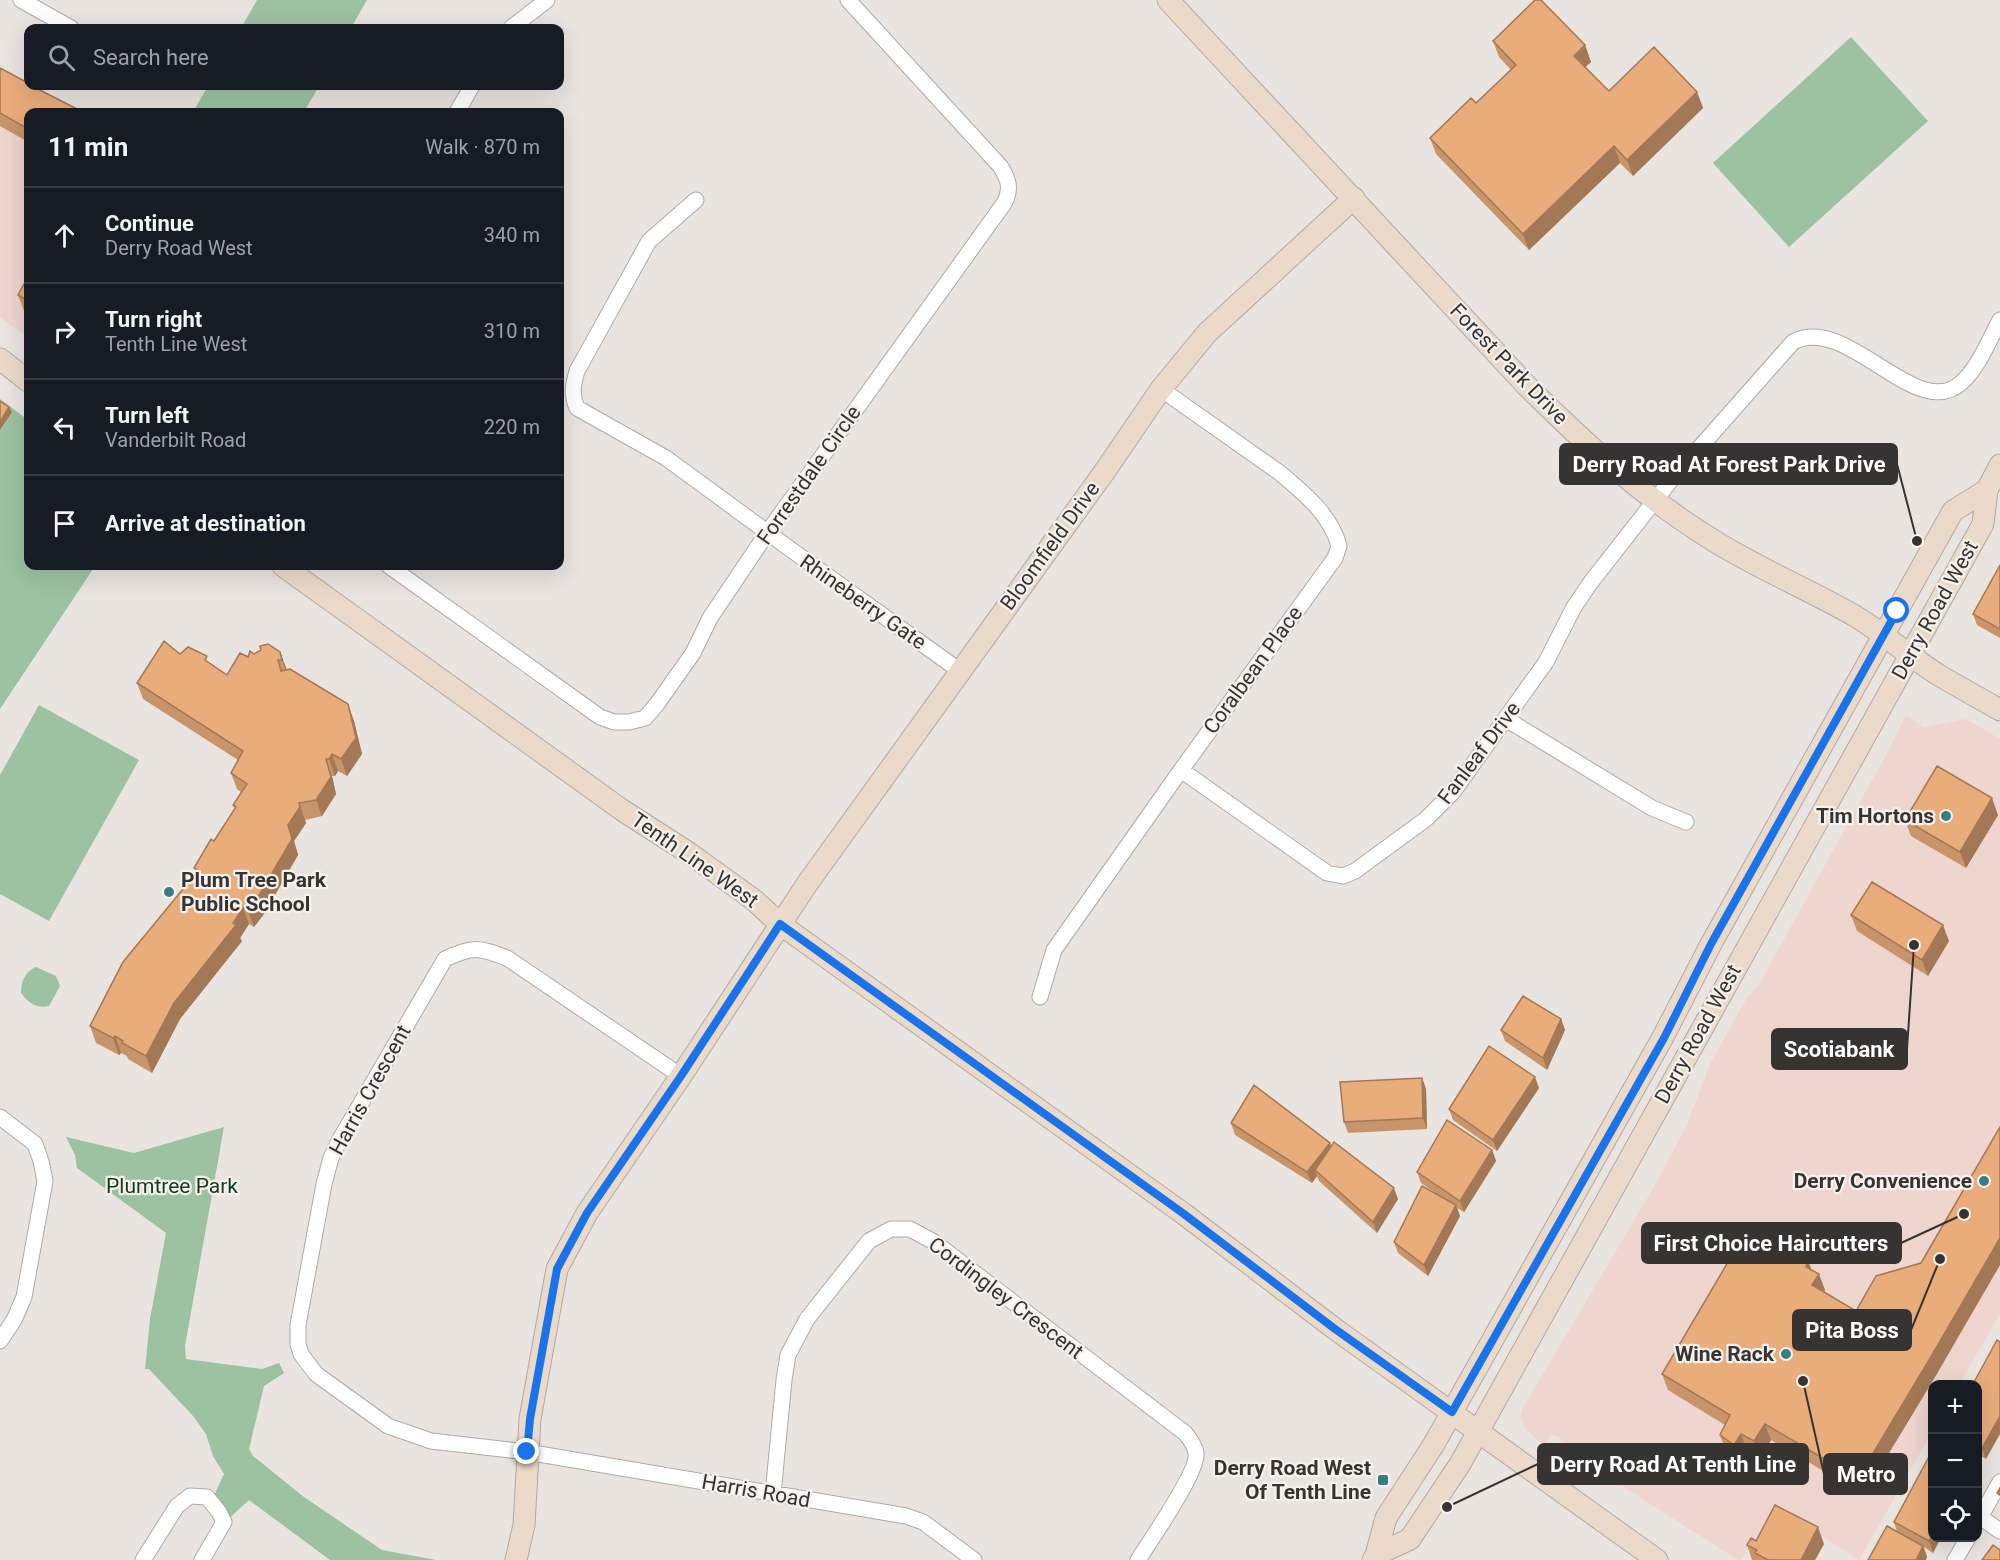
<!DOCTYPE html>
<html lang="en">
<head>
<meta charset="utf-8">
<style>
  :root { --surface:#171b24; --page:#20242c; --text:#f1f3f6; --muted:#9ea1a6; --line:#363941 }
  body { margin:0; font-family:Roboto,sans-serif; background:var(--page); color:var(--text) }
  .controls { position:absolute; right:18px; bottom:18px; display:grid; overflow:hidden; border-radius:12px; box-shadow:0 6px 24px #0002 }
  .controls button { width:54px; height:54px; display:grid; place-items:center; padding:0; border:0; border-bottom:2px solid var(--line); background:var(--surface); color:var(--text); font:30px sans-serif }
  .stop { position:absolute; width:18px; height:18px; margin:-14px; border:4px solid #1a73e8; border-radius:50%; background:#fff }
  .stop.end { background:#1a73e8; border-color:#fff; box-shadow:0 2px 6px #0008 }
  .list { margin:0; padding:0; list-style:none }
  h2 { display:flex; justify-content:space-between; align-items:center; height:78px; margin:0; padding:0 24px; font-size:26px }
  h2 small { font-size:20px; font-weight:400; color:var(--muted) }
  .list li { display:grid; grid-template-columns:39px 1fr auto; gap:18px; align-items:center; box-sizing:border-box; height:96px; padding:0 24px; border-top:2px solid var(--line) }
  .list b { display:block; font-size:22px; white-space:nowrap }
  .list p { margin:0; font-size:20px; white-space:nowrap; color:var(--muted) }
  .list em { font-size:20px; font-style:normal; color:var(--muted) }
  .icon { flex:none; width:33px; height:33px; fill:none; stroke:currentColor; stroke-width:2; stroke-linecap:round; stroke-linejoin:round }
  .map { position:relative; flex:none; width:2000px; height:1560px; overflow:hidden }
  .search { position:absolute; background:var(--surface); box-shadow:0 6px 24px #0002; left:24px; top:24px; width:540px; height:66px; display:flex; align-items:center; gap:15px; box-sizing:border-box; padding:0 21px; border-radius:12px; color:var(--muted); font-size:22px }
  .panel { position:absolute; background:var(--surface); box-shadow:0 6px 24px #0002; left:24px; top:108px; width:540px; height:462px; border-radius:12px }
  .map>svg:first-child { display:block }
  .commercial { fill:#eed5ce }
  .green { fill:#9cc2a2 }
  .lines { fill:none; stroke-linecap:round; stroke-linejoin:round }
  .street-casing { stroke:#afaaa6; stroke-width:17 }
  .secondary-casing { stroke:#afaaa6; stroke-width:23 }
  .street { stroke:#fff; stroke-width:15 }
  .secondary { stroke:#ebdac9; stroke-width:21 }
  .wall { fill:#c8946a }
  .shaded-wall { fill:#a37856 }
  .building { fill:#e9ac7b; stroke:#a37856; stroke-width:1.5 }
  .route { stroke:#1a73e8; stroke-width:8 }
  .poi-dot { fill:#377f87; stroke:#f7f1ed; stroke-width:2 }
  .labels { text-anchor:middle; dominant-baseline:central; stroke-width:4.5; stroke-linejoin:round; paint-order:stroke }
  .street-label { font-size:21px; fill:#363432; stroke:#f7f1ed }
  .poi-label { font-size:21px; font-weight:bold; fill:#363432; stroke:#f7f1ed; text-anchor:end }
  .park-label { font-size:21px; fill:#0f3d1c; stroke:#f7f1ed }
  .leader { fill:none; stroke:#363432; stroke-width:2 }
  .callout-dot { fill:#363432; stroke:#f7f1ed; stroke-width:2 }
  .callout { fill:#363432; stroke:#363432; stroke-width:2 }
  .callout-label { font-size:22px; text-anchor:middle; font-weight:bold; fill:#fff }
</style>
</head>
<body>
<div class="map">
<svg width="2000" height="1560" viewBox="0 0 2000 1560">
  <rect width="100%" height="100%" fill="#e9e4df"/>
  <path class="commercial" d="M0,68L28,84V337L0,317Z
    M1906,715L1924,727L1966,719L2000,739V1314L1959,1384H1932V1432L1859,1560L1794,1519L1768,1520L1741,1560H1738L1630,1491L1575,1452L1557,1436L1552,1435L1544,1445L1526,1430L1520,1417L1522,1409L1651,1192L1686,1127L1710,1064L1748,996L1758,986L1885,757Z"/>
  <path class="green" d="M257,0H367L351,28H241Z
    M1851,37L1928,121L1789,247L1713,163Z
    M208,86H319L304,112H193Z
    M0,399L28,420V566H95L0,709Z
    M39,705L139,760L49,921L0,894V775Z
    M36,967L56,976L60,986L49,1006C36,1009 29,1003 21,993C21,981 25,972 36,967Z
    M224,1127L185,1346L186,1359L262,1369L279,1363L284,1373L264,1386L249,1449L253,1456L304,1497L382,1550L436,1560H330L249,1500L224,1523L211,1502L224,1474L213,1456L206,1434L193,1416L149,1369H145L150,1319L166,1233L77,1168L75,1155L66,1137L134,1153Z"/>
  <g class="lines">
    <defs>
      <path id="street" d="M21,0L71,28
        M511,28L547,0
        M457,112L472,86
        M696,200L649,241L577,371C573,385 571,394 577,408L666,458L786,546L960,671
        M389,566L600,717L614,722H629L645,718L657,704L693,653L710,618L767,533L1005,202C1011,188 1009,181 1001,167L848,0
        M1506,719L1652,808L1686,822
        M1181,770L1327,873L1343,876L1355,871L1426,819L1453,792L1546,662L1574,607L1591,582L1671,480L1793,342C1847,313 1916,423 1961,383C1979,367 1989,340 2000,320
        M1040,997L1054,950L1181,770L1335,558L1339,546C1331,515 1304,493 1280,473L1161,389
        M681,1076L507,958C478,947 473,946 445,959L339,1141L331,1158L324,1184L298,1325V1344L301,1354L316,1374L388,1426L431,1441L527,1452L906,1516L923,1522L974,1560
        M0,1117L35,1144L41,1161L45,1181L24,1297L14,1320L0,1341
        M773,1494L784,1380L788,1355L807,1319L869,1241L891,1229H910L934,1242L1185,1433C1190,1439 1195,1446 1196,1453C1199,1471 1150,1541 1138,1560
        M1980,1517L2000,1531
        M1978,1521L2000,1482
        M143,1560L177,1506L190,1496L207,1497L219,1512L224,1522L202,1560
        M1955,1560L1968,1538"/>
      <path id="secondary" d="M1168,0L1526,385C1583,442 1642,496 1711,539C1757,568 1808,589 1855,616C1883,633 1909,656 1937,674C1957,686 1979,698 2000,710
        M0,359L28,381
        M283,566L622,810L689,853L754,900L780,924L1184,1214L1335,1329L1657,1560
        M1376,1555L1410,1539L1460,1464L1983,524L1987,490L2000,465
        M516,1560L524,1525L530,1419L557,1269L587,1213L681,1076L807,884L1105,471L1161,389L1207,333L1354,198
        M1373,1560L1376,1555L1386,1518L1434,1444L1663,1037L1711,944L1953,511L1987,490"/>
    </defs>
    <use href="#street" class="street-casing"/>
    <use href="#secondary" class="secondary-casing"/>
    <use href="#street" class="street"/>
    <use href="#secondary" class="secondary"/>
  </g>
  <path class="wall" d="M1493,41L1585,45L1591,62L1585,67L1609,91L1697,92L1703,108L1633,176L1620,163L1529,250L1436,154L1430,138L1476,103L1511,70L1499,57Z
    M0,68L28,112V142L0,126Z
    M28,277V314L24,311L18,295Z
    M2000,565V638L1977,625L1973,614Z
    M261,650L280,652L287,670L354,721L362,754L347,776L338,771L335,776H332L336,794L322,816L305,820L306,823L294,841L298,855L264,914L254,927L249,924L240,938L242,941L180,1019L152,1073L128,1059L127,1056L121,1053L119,1055L96,1043L90,1026L193,879L196,873L194,868L235,810L233,805L241,792L237,789L231,773L238,760L143,699L137,683L180,654L210,663L227,675L248,657Z
    M1998,815L1966,868L1911,836L1905,820Z
    M1851,915L1949,941L1928,976L1857,931Z
    M1561,1019L1565,1030L1547,1070L1505,1041L1501,1030Z
    M1422,1078L1426,1089L1427,1129L1348,1133L1344,1122Z
    M1539,1088L1497,1151L1453,1120L1449,1109Z
    M1231,1123L1331,1147L1398,1199L1377,1233L1319,1181L1317,1176L1312,1183L1235,1135Z
    M1492,1150L1496,1161L1464,1212L1457,1208L1460,1216L1428,1276L1398,1253L1394,1242L1443,1198L1421,1183L1417,1172Z
    M1754,1249L1811,1269L1825,1290L1824,1292L1938,1372L1872,1481L1854,1489L1771,1440L1760,1458L1747,1451L1740,1461L1726,1451L1720,1435L1725,1425L1668,1390L1662,1374Z
    M1977,1384L1986,1459L1979,1455L1982,1463L1977,1472Z
    M1932,1451L1933,1553L1924,1547L1927,1557L1897,1532L1894,1522Z
    M1756,1541L1824,1544L1815,1560H1752L1747,1545Z"/>
  <path class="shaded-wall" d="M1585,45L1591,62L1580,72L1574,56Z
    M1697,92L1703,108L1633,176L1627,160Z
    M1614,146L1620,163L1529,250L1523,234Z
    M9,407L12,412L0,430V422Z
    M280,652L286,668L288,676L282,660Z
    M348,704L354,721L362,754L347,776L341,759Z
    M332,754L338,771L335,776L329,759Z
    M326,759L332,776L336,794L322,816L316,800Z
    M1992,798L1998,815L1966,868L1960,852Z
    M299,803L306,823L294,841L298,855L264,914L254,927L248,911Z
    M243,908L249,924L240,938L242,941L180,1019L152,1073L146,1056L174,1003L233,923Z
    M1943,925L1949,941L1928,976L1922,960Z
    M1561,1019L1565,1030L1547,1070L1543,1058Z
    M115,1036L121,1053L119,1055L113,1038Z
    M1535,1077L1539,1088L1497,1151L1493,1140Z
    M1422,1078L1426,1089L1427,1129L1423,1118Z
    M1330,1143L1334,1154L1315,1170L1317,1176L1312,1183L1307,1172Z
    M1492,1150L1496,1161L1464,1212L1460,1201Z
    M1394,1188L1398,1199L1377,1233L1373,1222Z
    M1456,1205L1460,1216L1428,1276L1424,1265Z
    M2000,1238V1265L1938,1372L1872,1481L1866,1465Z
    M1808,1260L1814,1277L1806,1267Z
    M1819,1274L1825,1290L1818,1302L1812,1285Z
    M2000,1416V1434L1986,1459L1982,1448Z
    M1765,1424L1771,1440L1760,1458L1754,1441Z
    M1741,1434L1747,1451L1740,1461L1734,1445Z
    M1978,1452L1982,1463L1977,1472V1454Z
    M1818,1527L1824,1544L1815,1560H1801Z
    M1932,1535V1538H1941L1933,1553L1929,1541Z
    M1923,1546L1927,1557L1926,1560H1916Z"/>
  <path class="building" d="M1535,0H1541L1585,45L1574,56L1609,91L1654,47L1697,92L1627,160L1614,146L1523,234L1430,138L1471,98L1476,103L1516,65L1493,41Z
    M0,68L28,83V86H32L83,112H28V129L0,113Z
    M28,277V301L18,295Z
    M0,401L9,407L0,422Z
    M2000,565V629L1973,614Z
    M164,641L180,654L188,647L207,656L205,660L227,675L240,653L248,657L250,651L254,654L261,650L260,646L268,644L280,652L282,660H278L281,671L290,669L348,704L356,738L341,759L332,754L329,759H326L331,777L316,800L299,803L300,807L288,825L292,839L258,897L248,911L243,908L233,923L236,925L174,1003L146,1056L122,1043L123,1041L115,1036L113,1038L90,1026L123,962L192,878L193,879L198,870L194,868L211,839L214,841L236,807L233,805L247,784L231,773L243,751L137,683Z
    M1937,766L1992,798L1960,852L1905,820Z
    M1872,882L1943,925L1922,960L1851,915Z
    M1523,996L1561,1019L1543,1058L1501,1030Z
    M1489,1046L1535,1077L1493,1140L1449,1109Z
    M1422,1078L1423,1118L1344,1122L1340,1082Z
    M1254,1085L1330,1143L1307,1172L1231,1123Z
    M1447,1120L1492,1150L1460,1201L1417,1172Z
    M2000,1127V1238L1932,1355L1866,1465L1848,1473L1765,1424L1754,1441L1741,1434L1734,1445L1720,1435L1730,1415L1662,1374L1741,1240L1754,1249L1760,1240L1774,1248L1776,1243L1808,1260L1806,1267L1819,1274L1812,1285L1856,1311L1876,1276L1921,1263Z
    M1334,1142L1394,1188L1373,1222L1315,1170Z
    M1422,1186L1456,1205L1424,1265L1394,1242Z
    M1997,1340L2000,1342V1416L1982,1448L1977,1445V1384H1973Z
    M1932,1451V1535L1929,1541L1894,1522Z
    M2000,1488V1495L1997,1493Z
    M1775,1505L1818,1527L1801,1560H1768L1755,1553L1757,1550L1747,1545L1751,1538L1756,1541Z
    M1887,1526L1923,1546L1916,1560H1868Z
    M1993,1545L2000,1550V1560H1982Z"/>
  <g class="lines">
    <path class="route" d="M527,1452L530,1419L557,1269L587,1213L681,1076L780,924L1184,1214L1335,1329L1452,1412L1664,1038L1711,944L1897,611"/>
  </g>
  <g class="poi-dot">
    <circle cx="1946" cy="816" r="6"/>
    <circle cx="169" cy="892" r="6"/>
    <circle cx="1984" cy="1181" r="6"/>
    <circle cx="1786" cy="1354" r="6"/>
    <rect x="1377" y="1474" width="12" height="12" rx="3"/>
  </g>
  <g class="labels">
    <g class="street-label">
      <text transform="translate(1509 364) rotate(46)">Forest Park Drive</text>
      <text transform="translate(809 475) rotate(-55)">Forrestdale Circle</text>
      <text transform="translate(1050 546) rotate(-54)">Bloomfield Drive</text>
      <text transform="translate(863 602) rotate(35)">Rhineberry Gate</text>
      <text transform="translate(1935 610) rotate(-61)">Derry Road West</text>
      <text transform="translate(1253 670) rotate(-54)">Coralbean Place</text>
      <text transform="translate(1479 753) rotate(-53)">Fanleaf Drive</text>
      <text transform="translate(695 860) rotate(35)">Tenth Line West</text>
      <text transform="translate(1698 1034) rotate(-61)">Derry Road West</text>
      <text transform="translate(370 1090) rotate(-61)">Harris Crescent</text>
      <text transform="translate(1006 1298) rotate(37)">Cordingley Crescent</text>
      <text transform="translate(756 1491) rotate(10)">Harris Road</text>
    </g>
    <g class="poi-label">
      <text x="1934" y="816">Tim Hortons</text>
      <text x="181" y="880" text-anchor="start">Plum Tree Park<tspan x="181" dy="24">Public School</tspan></text>
      <text x="1972" y="1181">Derry Convenience</text>
      <text x="1774" y="1354">Wine Rack</text>
      <text x="1371" y="1468">Derry Road West<tspan x="1371" dy="24">Of Tenth Line</tspan></text>
    </g>
    <g class="park-label">
      <text x="172" y="1186">Plumtree Park</text>
    </g>
  </g>
  <path class="leader" d="M1917 541L1897 464M1914 945L1907 1049M1964 1214L1901 1243M1940 1259L1911 1330M1447 1507L1538 1464M1803 1381L1824 1474"/>
  <g class="callout-dot">
    <circle cx="1917" cy="541" r="6"/>
    <circle cx="1914" cy="945" r="6"/>
    <circle cx="1964" cy="1214" r="6"/>
    <circle cx="1940" cy="1259" r="6"/>
    <circle cx="1447" cy="1507" r="6"/>
    <circle cx="1803" cy="1381" r="6"/>
  </g>
  <g class="callout">
    <rect x="1560" y="444" width="337" height="40" rx="6"/>
    <rect x="1772" y="1029" width="135" height="40" rx="6"/>
    <rect x="1642" y="1223" width="259" height="40" rx="6"/>
    <rect x="1793" y="1310" width="118" height="40" rx="6"/>
    <rect x="1538" y="1444" width="270" height="40" rx="6"/>
    <rect x="1824" y="1454" width="83" height="40" rx="6"/>
  </g>
  <g class="callout-label">
    <text x="1729" y="472">Derry Road At Forest Park Drive</text>
    <text x="1839" y="1057">Scotiabank</text>
    <text x="1771" y="1251">First Choice Haircutters</text>
    <text x="1852" y="1338">Pita Boss</text>
    <text x="1673" y="1472">Derry Road At Tenth Line</text>
    <text x="1866" y="1482">Metro</text>
  </g>
</svg>
<div class="controls">
<button>+</button>
<button>−</button>
<button><svg class="icon" aria-label="locate" viewBox="0 0 24 24"><circle cx="12" cy="12" r="6"/><path d="M12 2v4M12 18v4M2 12h4M18 12h4"/></svg></button>
</div>
<div class="stop" style="left:1897px;top:611px"></div>
<div class="stop end" style="left:527px;top:1452px"></div>
<div class="search"><svg class="icon" aria-label="search" viewBox="0 0 24 24"><circle cx="10" cy="10" r="6"/><path d="M15 15l6 6"/></svg>Search here</div>
<section class="panel">
<h2>11 min<small>Walk · 870 m</small></h2>
<ul class="list">
<li><svg class="icon" aria-label="ahead" viewBox="0 0 24 24"><path d="M12 20V5M6 11l6-6 6 6"/></svg><div><b>Continue</b><p>Derry Road West</p></div><em>340 m</em></li>
<li><svg class="icon" aria-label="right" viewBox="0 0 24 24"><path d="M7 20v-9h11M14 6l5 5-5 5"/></svg><div><b>Turn right</b><p>Tenth Line West</p></div><em>310 m</em></li>
<li><svg class="icon" aria-label="left" viewBox="0 0 24 24"><path d="M17 20v-9H6M10 6l-5 5 5 5"/></svg><div><b>Turn left</b><p>Vanderbilt Road</p></div><em>220 m</em></li>
<li><svg class="icon" aria-label="arrive" viewBox="0 0 24 24"><path d="M6 21V4h12l-3 4 3 4H6"/></svg><div><b>Arrive at destination</b></div></li>
</ul>
</section>
</div>
</body>
</html>
